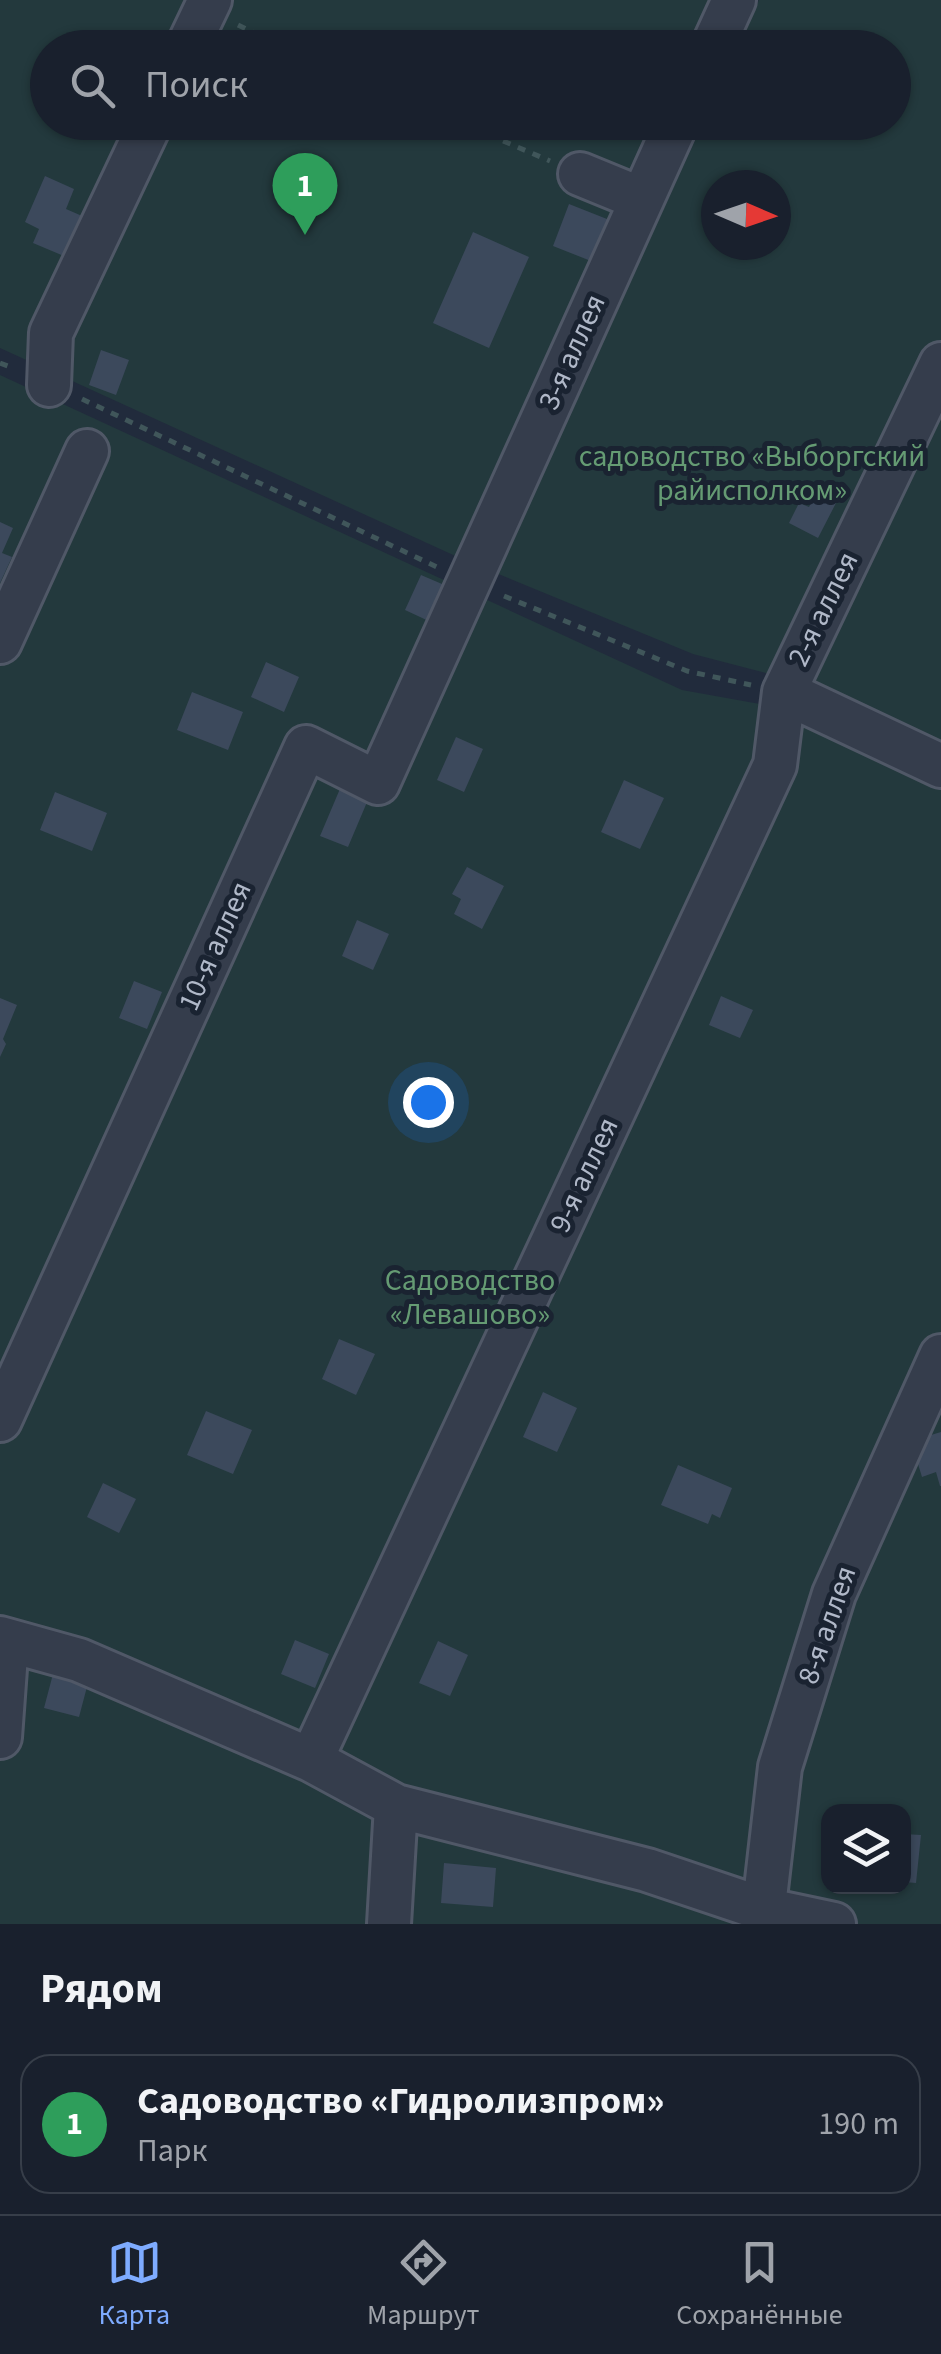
<!DOCTYPE html>
<html lang="ru">
<head>
<meta charset="utf-8">
<style>
  :root { --surface:#19202d; --page:#222835; --text:#f1f3f6; --muted:#9fa3aa; --line:#373e49; --accent:#7eabff }
  body { margin:0; font-family:"Source Sans 3",sans-serif; background:var(--page); color:var(--text) }
  .controls { position:absolute; right:30px; bottom:30px; display:grid; overflow:hidden; border-radius:20px; box-shadow:0 2px 8px #0004 }
  .controls button { width:90px; height:90px; display:grid; place-items:center; padding:0; border:0; border-bottom:2px solid var(--line); background:var(--surface); color:var(--text); font:50px sans-serif }
  .compass { position:absolute; left:701px; top:170px; width:90px; height:90px; border-radius:50%; background:var(--surface); box-shadow:0 2px 8px #0004; rotate:92deg }
  .you { position:absolute; left:428px; top:1102px; width:35px; height:35px; margin:-25px; border:8px solid #fff; border-radius:50%; background:#1a73e8; box-shadow:0 0 0 15px #1a73e833 }
  .badge { display:grid; place-items:center; width:65px; height:65px; border-radius:50%; background:var(--accent); color:#fff; font-size:32px; font-weight:700 }
  .pin { position:absolute; translate:-50% -82px; filter:drop-shadow(0 2px 5px #0008) }
  .pin::after { content:''; position:absolute; top:52px; width:35px; height:30px; background:inherit; clip-path:polygon(0 0,100% 0,50% 100%) }
  .list { margin:0; padding:0; list-style:none }
  h2 { display:flex; justify-content:space-between; align-items:center; height:130px; margin:0; padding:0 40px; font-size:42px }
  h2 small { font-size:32px; font-weight:400; color:var(--muted) }
  .list li { display:grid; grid-template-columns:65px 1fr auto; gap:30px; align-items:center; box-sizing:border-box; height:140px; margin:0 20px 20px; padding:0 20px; border:2px solid var(--line); border-radius:30px }
  .list b { display:block; font-size:38px; white-space:nowrap }
  .list p { margin:0; font-size:32px; white-space:nowrap; color:var(--muted) }
  .list em { font-size:32px; font-style:normal; color:var(--muted) }
  .icon { flex:none; width:55px; height:55px; fill:none; stroke:currentColor; stroke-width:2; stroke-linecap:round; stroke-linejoin:round }
  .map { position:relative; flex:none; width:941px; height:1924px; overflow:hidden }
  .search { position:absolute; background:var(--surface); box-shadow:0 2px 8px #0004; left:30px; right:30px; top:30px; height:110px; display:flex; align-items:center; gap:25px; box-sizing:border-box; padding:0 35px; border-radius:55px; color:var(--muted); font-size:38px }
  .sheet { height:290px; background:var(--surface) }
  nav { display:flex; justify-content:space-around; align-items:center; box-sizing:border-box; height:140px; border-top:2px solid var(--line); background:var(--surface); font-size:28px; color:var(--muted) }
  nav a { display:grid; justify-items:center; gap:5px }
  nav .on { color:var(--accent) }
  .map>svg:first-child { display:block }
  .green { fill:#23393d; fill-rule:evenodd }
  .building { fill:#3c495c }
  .lines { fill:none; stroke-linecap:round; stroke-linejoin:round }
  .minor-casing { stroke:#505867; stroke-width:48 }
  .path { stroke:#40565a; stroke-width:5; stroke-dasharray:8 8; stroke-linecap:butt }
  .minor { stroke:#353d4c; stroke-width:42 }
  .labels { text-anchor:middle; dominant-baseline:central; stroke-width:10; stroke-linejoin:round; paint-order:stroke }
  .street-label { font-size:30px; fill:#b0b8c8; stroke:#1a2331 }
  .park-label { font-size:30px; fill:#659b73; stroke:#1a2331 }
</style>
</head>
<body>
<div class="map">
<svg width="941" height="1924" viewBox="0 0 941 1924">
  <rect width="100%" height="100%" fill="#212b3c"/>
  <path class="green" d="M0,0H719L697,47L48,48V122L662,123L462,559L0,348Z
    M759,0H941V754L774,675L693,654L496,573L703,123L894,122V48L737,47ZM716,185H776V245H716Z
    M0,375L682,690L765,705L941,784V1924H0ZM828,1812H904V1886H828Z"/>
  <path class="building" d="M45,176L74,189L66,209L89,219L71,259L33,243L39,229L25,222Z
    M569,204L612,221L596,263L553,246Z
    M473,232L529,257L489,348L433,323Z
    M101,350L129,360L116,395L89,385Z
    M816,493L836,503L818,538L789,523L799,503L809,507Z
    M0,522L13,528L2,553L12,557L0,583Z
    M421,575L449,587L433,623L405,610Z
    M266,662L299,677L284,712L251,697Z
    M192,692L243,712L228,750L177,730Z
    M456,737L483,749L464,792L437,780Z
    M345,777L373,788L348,847L320,836Z
    M624,780L664,798L640,849L601,832Z
    M55,792L107,813L92,851L40,830Z
    M467,867L504,886L482,929L454,914L461,899L452,894Z
    M357,920L389,934L373,970L342,956Z
    M134,981L162,992L147,1029L119,1018Z
    M721,996L753,1010L740,1038L709,1025Z
    M0,998L17,1005L3,1039L6,1044L0,1057Z
    M339,1339L375,1354L356,1395L322,1379Z
    M543,1392L577,1408L557,1452L523,1437Z
    M206,1411L252,1430L233,1474L187,1455Z
    M941,1432V1486H940L936,1472L922,1477L911,1441Z
    M678,1465L732,1488L720,1518L712,1514L708,1524L661,1505Z
    M103,1483L136,1499L119,1533L87,1517Z
    M295,1640L329,1654L315,1688L281,1674Z
    M438,1641L468,1655L450,1696L419,1683Z
    M53,1674L88,1683L79,1717L44,1708Z
    M904,1834L921,1835L916,1883L904,1882Z
    M444,1863L496,1868L493,1907L441,1903Z"/>
  <g class="lines">
    <defs>
      <path id="minor" d="M187,48L210,0
        M712,48L734,0
        M580,174L641,199
        M49,385L51,333L151,122
        M0,642L87,451
        M784,692L941,766
        M0,1420L306,747L378,783L677,122
        M0,1638L79,1660L311,1760L396,1806L647,1870L763,1909L834,1924
        M0,1737L7,1641
        M311,1760L775,765L784,692L941,364
        M389,1924L396,1806
        M762,1924L780,1767L834,1594L941,1356"/>
    </defs>
    <use href="#minor" class="minor-casing"/>
    <path class="path" d="M238,25L285,48
      M459,122L550,161
      M0,363L13,368
      M82,399L439,568
      M504,596L687,671L751,685"/>
    <use href="#minor" class="minor"/>
  </g>
  <g class="labels">
    <g class="street-label">
      <text transform="translate(572 352) rotate(-66)">3-я аллея</text>
      <text transform="translate(823 609) rotate(-64)">2-я аллея</text>
      <text transform="translate(215 946) rotate(-66)">10-я аллея</text>
      <text transform="translate(584 1175) rotate(-65)">9-я аллея</text>
      <text transform="translate(827 1625) rotate(-71)">8-я аллея</text>
    </g>
    <g class="park-label">
      <text x="752" y="456">садоводство «Выборгский<tspan x="752" dy="34">райисполком»</tspan></text>
      <text x="470" y="1280">Садоводство<tspan x="470" dy="34">«Левашово»</tspan></text>
    </g>
  </g>
</svg>
<div class="controls">
<button><svg class="icon" aria-label="layers" viewBox="0 0 24 24"><path d="M12 4l9 5-9 5-9-5zM3 14l9 5 9-5"/></svg></button>
</div>
<svg class="compass" viewBox="-18 -18 36 36"><path d="M0-13l5 13h-10z" fill="#e53935"/><path d="M0 13l5-13h-10z" fill="#9fa3aa"/></svg>
<div class="you"></div>
<div class="pin badge" style="left:305px;top:235px;background:#2e9e5b">1</div>
<div class="search"><svg class="icon" aria-label="search" viewBox="0 0 24 24"><circle cx="10" cy="10" r="6"/><path d="M15 15l6 6"/></svg>Поиск</div>
</div>
<section class="sheet">
<h2>Рядом<small></small></h2>
<ul class="list">
<li><span class="badge" style="background:#2e9e5b">1</span><div><b>Садоводство «Гидролизпром»</b><p>Парк</p></div><em>190 m</em></li>
</ul>
</section>
<nav>
<a class="on"><svg class="icon" aria-label="map" viewBox="0 0 24 24"><path d="M3 6l6-2 6 2 6-2v14l-6 2-6-2-6 2zM9 4v14M15 6v14"/></svg>Карта</a>
<a><svg class="icon" aria-label="directions" viewBox="0 0 24 24"><path d="M12 3l9 9-9 9-9-9zM9 14v-3h6M13 9l2 2-2 2"/></svg>Маршрут</a>
<a><svg class="icon" aria-label="saved" viewBox="0 0 24 24"><path d="M7 4h10v16l-5-4-5 4z"/></svg>Сохранённые</a>
</nav>
</body>
</html>
